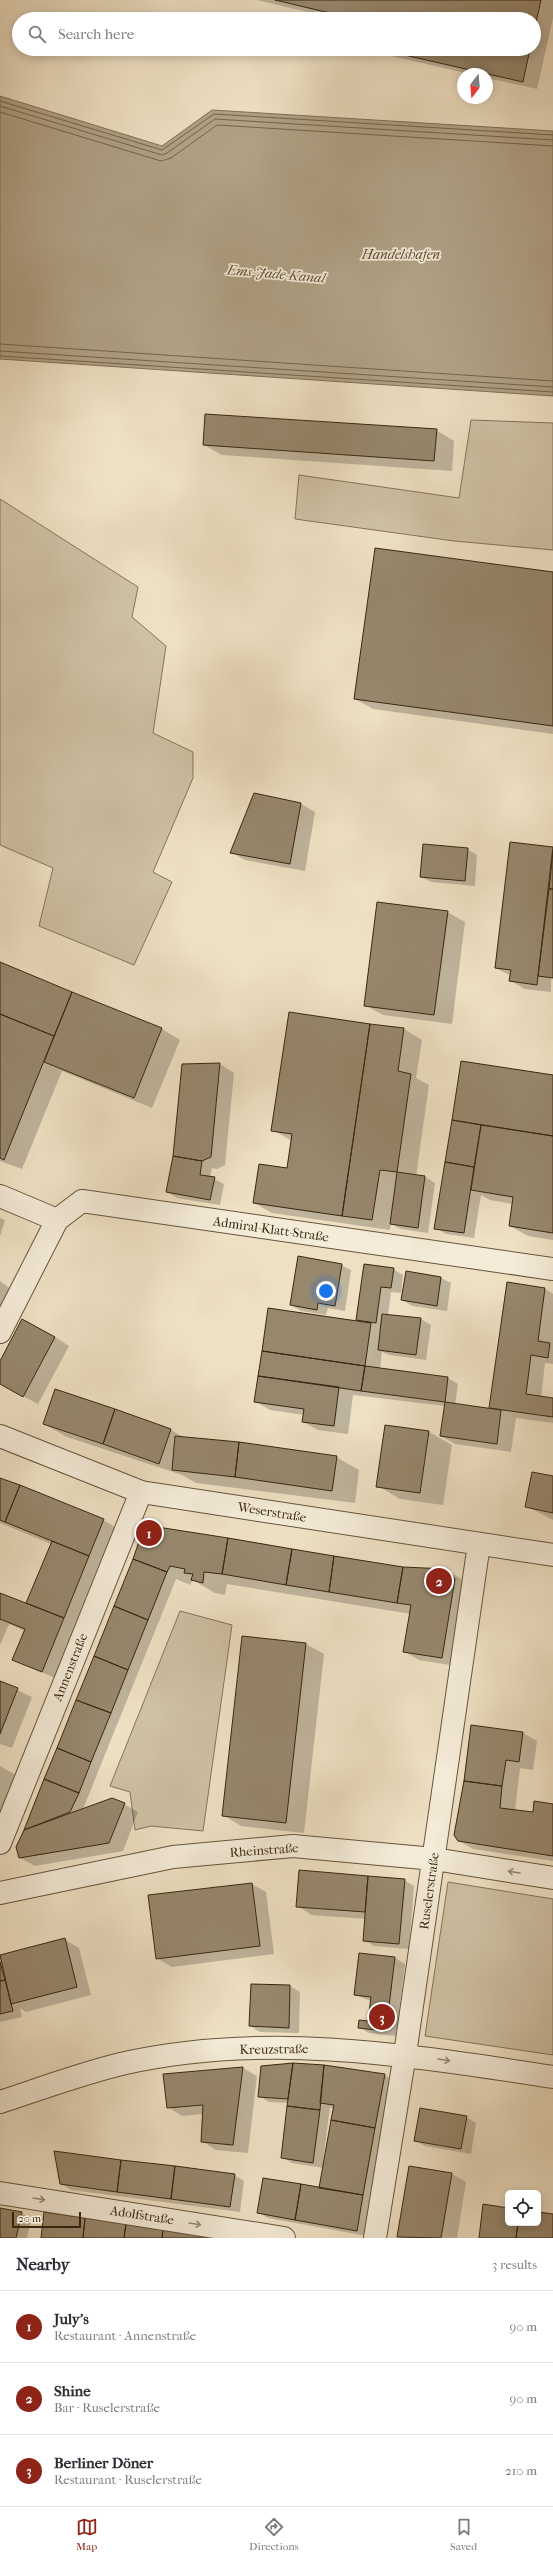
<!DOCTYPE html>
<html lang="en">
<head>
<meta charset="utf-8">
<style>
  :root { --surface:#fff; --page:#f7f7f7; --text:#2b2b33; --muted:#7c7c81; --line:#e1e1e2; --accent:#8f2418 }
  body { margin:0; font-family:"IM FELL French Canon",serif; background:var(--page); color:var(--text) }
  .controls { position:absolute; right:12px; bottom:12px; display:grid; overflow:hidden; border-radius:6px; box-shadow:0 2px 10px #0003 }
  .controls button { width:36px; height:36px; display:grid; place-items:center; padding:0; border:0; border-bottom:1px solid var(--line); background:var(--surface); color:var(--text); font:20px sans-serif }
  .compass { position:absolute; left:457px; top:68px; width:36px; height:36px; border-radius:50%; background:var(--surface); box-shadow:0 2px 10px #0003; rotate:196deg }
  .scale { position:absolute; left:12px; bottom:10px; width:69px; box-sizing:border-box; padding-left:4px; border:2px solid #382710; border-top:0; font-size:11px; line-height:14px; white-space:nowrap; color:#382710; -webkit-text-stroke:3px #f4ebd8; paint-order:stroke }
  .you { position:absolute; left:326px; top:1291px; width:14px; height:14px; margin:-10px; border:3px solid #fff; border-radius:50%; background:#1a73e8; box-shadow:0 0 0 6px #1a73e833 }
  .badge { display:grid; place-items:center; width:26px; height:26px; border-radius:50%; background:var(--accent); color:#fff; font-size:13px; font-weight:700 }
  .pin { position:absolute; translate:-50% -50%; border:2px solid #fff; box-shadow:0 1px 4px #0006 }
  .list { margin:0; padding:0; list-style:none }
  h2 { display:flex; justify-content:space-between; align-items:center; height:52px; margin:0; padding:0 16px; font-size:17px }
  h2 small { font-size:13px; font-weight:400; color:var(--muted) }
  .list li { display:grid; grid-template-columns:26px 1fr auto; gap:12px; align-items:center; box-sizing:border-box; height:72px; padding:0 16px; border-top:1px solid var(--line) }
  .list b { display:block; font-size:15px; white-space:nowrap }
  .list p { margin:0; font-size:13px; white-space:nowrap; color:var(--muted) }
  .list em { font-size:13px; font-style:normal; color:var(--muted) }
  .icon { flex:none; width:22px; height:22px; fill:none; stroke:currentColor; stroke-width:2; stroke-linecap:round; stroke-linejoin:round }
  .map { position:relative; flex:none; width:553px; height:2238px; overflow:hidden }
  .search { position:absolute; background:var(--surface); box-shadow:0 2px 10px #0003; left:12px; right:12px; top:12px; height:44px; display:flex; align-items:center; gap:10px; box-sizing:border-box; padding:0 14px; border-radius:22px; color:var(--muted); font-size:15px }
  .sheet { height:268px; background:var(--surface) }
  nav { display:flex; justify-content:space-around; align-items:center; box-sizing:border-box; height:56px; border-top:1px solid var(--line); background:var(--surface); font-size:11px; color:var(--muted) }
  nav a { display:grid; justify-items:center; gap:2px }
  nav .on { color:var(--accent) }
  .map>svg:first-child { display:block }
  .green { fill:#cfc1a5; stroke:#84745a }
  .water { fill:#b0a186; stroke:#807057 }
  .shadow { fill:#0003; fill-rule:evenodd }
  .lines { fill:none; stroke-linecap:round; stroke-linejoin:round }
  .shore { stroke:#74644b; stroke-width:1 }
  .building { fill:#97876d; stroke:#382710 }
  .minor-casing { stroke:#66553d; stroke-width:24 }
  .tertiary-casing { stroke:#66553d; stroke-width:24 }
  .minor { stroke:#f4ebd8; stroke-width:22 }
  .tertiary { stroke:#f4ebd8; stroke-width:22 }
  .oneway { stroke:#968974 }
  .labels { text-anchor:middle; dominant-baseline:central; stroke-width:3.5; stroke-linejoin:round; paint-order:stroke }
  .street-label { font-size:13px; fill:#382710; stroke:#f4ebd8 }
  .water-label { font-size:14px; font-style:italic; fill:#5c4c33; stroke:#f4ebd8 }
</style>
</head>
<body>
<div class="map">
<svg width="553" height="2238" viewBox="0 0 553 2238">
  <rect width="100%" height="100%" fill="#eee0c3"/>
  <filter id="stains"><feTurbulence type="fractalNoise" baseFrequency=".005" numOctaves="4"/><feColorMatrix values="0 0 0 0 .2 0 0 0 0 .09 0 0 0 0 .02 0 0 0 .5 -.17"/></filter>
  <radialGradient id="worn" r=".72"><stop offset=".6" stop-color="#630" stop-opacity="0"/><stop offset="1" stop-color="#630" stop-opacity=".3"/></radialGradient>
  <path class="green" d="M471,420L553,423V550L454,541L295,519L299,475L459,498Z
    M0,499L138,587L132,617L166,646L153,733L193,752V778L153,872L172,882L134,965L39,926L53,868L0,845Z
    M180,1611L232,1625L203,1831L151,1826L135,1830L130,1792L110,1786Z
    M448,1882L553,1899V2055L425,2036Z"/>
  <path class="water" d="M0,96L162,146L212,110L553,131V396L0,359Z"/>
  <path class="shadow" d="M257,0H553V18L537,89L487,78V74H470L391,56L378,49H534V19H337Z
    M436,430L454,441L452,471L222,455L204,445Z
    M553,573V734L373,709L355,699Z
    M254,794L301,804L315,812L305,871L245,860L231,852Z
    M511,843L553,848L551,992L525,989L511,981V976L496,968Z
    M467,849L477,855L475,886L431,882L421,877Z
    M447,912L465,922L452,1024L383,1015L365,1005Z
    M0,963L162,1029L180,1040L152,1108L62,1071L22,1169L0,1161Z
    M289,1013L404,1029L422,1040L416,1078L429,1085L416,1176L425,1177L435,1183L428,1233L401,1229L391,1224L390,1230L272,1213L254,1203L288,1169L292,1141L273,1130Z
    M462,1062L553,1076V1240L528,1236L510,1226L513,1204L490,1200L481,1195L474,1238L446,1234L436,1228Z
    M220,1064L234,1073L225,1165L217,1169L212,1168L210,1177L224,1184L220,1205L177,1198L167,1192L173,1157L183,1065Z
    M0,1218L5,1220L0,1236Z
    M341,1265L351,1270L345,1311L328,1308L326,1315L301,1311L291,1305Z
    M393,1269L403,1275L401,1293L391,1292L388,1315L421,1319L431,1325L426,1360L389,1355L382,1352L380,1369L448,1378L458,1384L455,1405L490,1410L507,1284L545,1289L553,1294V1364L545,1363L541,1397L553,1399V1423L516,1418L511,1452L455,1444L441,1436L445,1406L353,1395L348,1434L318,1430L303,1422L304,1415L270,1410L256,1402L361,1322L357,1320Z
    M441,1278L451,1283L447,1311L412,1306L402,1300Z
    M0,1281L21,1297L0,1332Z
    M55,1337L69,1346L38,1404L0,1384V1363Z
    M44,1424L171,1430L185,1438L336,1457L359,1470L355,1503L196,1483L182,1475L67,1437Z
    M429,1432L452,1445L443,1505L400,1499L378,1486Z
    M553,1477V1520L526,1506Z
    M0,1479L103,1520L126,1533L57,1679L14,1660L25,1631L9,1624L0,1645V1594L27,1605L51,1544L0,1523Z
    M134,1559L446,1570L460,1578L469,1588L456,1666L419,1660L405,1652L411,1614L227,1584L225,1595L215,1593L193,1580L190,1585L176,1579L83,1809L124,1804L138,1812L123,1851L35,1866L20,1858L25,1830Z
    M306,1644L324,1654L304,1833L241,1826L223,1815Z
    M0,1682L32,1697L12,1748L0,1744Z
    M472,1726L523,1733L537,1741L533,1770L520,1768L515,1811L534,1813L553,1805V1861L473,1849L459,1841L455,1835Z
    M0,1766L16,1775L0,1815Z
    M300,1871L404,1880L414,1886L409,1949L374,1946L364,1940L366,1919L312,1915L297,1906Z
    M252,1884L266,1892L274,1954L172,1967L157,1958Z
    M64,1939L79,1948L91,1995L26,2012L20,2008L22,2017L0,2022V1956Z
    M395,1958L405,1964L396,2036L369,2033L359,2027L369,2022L371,2001L355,1995Z
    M252,1985L290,1986L300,1992L299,2033L260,2032L250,2026Z
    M243,2068L257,2076L248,2153L216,2150L202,2141L203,2114L182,2116L168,2107Z
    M384,2075L399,2083L367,2236L268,2218L258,2212L324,2190V2168L292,2163L282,2157L289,2103L269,2102L259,2096ZM330,2107L334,2110L325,2163L323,2162Z
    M466,2117L476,2123L471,2154L425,2146L415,2140Z
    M452,2174L466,2182L457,2238L398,2236Z
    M234,2175L244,2181L240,2212L71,2190L61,2184Z
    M0,2209L21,2213L31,2219L27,2238H0Z"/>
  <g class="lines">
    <path class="shore" d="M0,101L162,150L214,114L553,135
      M0,106L162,155L167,153L215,119L553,140
      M0,112L161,161L171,158L217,125L553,146
      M0,344L553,381
      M0,351L553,387
      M0,356L553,392"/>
  </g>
  <path class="building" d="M275,0H541L534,31V19H355Z
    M378,49H530L523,82Z
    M205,414L437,429L434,461L203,445Z
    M375,548L553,572V726L354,699Z
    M254,793L301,803L290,864L230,853Z
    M510,842L553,847L537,985L509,981L511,970L495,968Z
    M423,844L468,848L465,881L420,877Z
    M553,851V889H549Z
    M549,889H553V978L538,976Z
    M377,902L448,911L434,1015L364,1006Z
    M0,962L72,992L54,1036L0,1014Z
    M72,992L162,1028L134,1098L44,1062Z
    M289,1012L370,1024L342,1216L253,1203L259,1164L287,1168L292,1134L271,1131Z
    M0,1014L54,1036L4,1160L0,1158Z
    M370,1024L404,1028L398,1071L411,1074L397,1172L380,1170L372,1220L342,1216Z
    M461,1061L553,1075V1136L452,1120Z
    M220,1063L211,1157L202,1161L173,1156L182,1064Z
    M452,1120L481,1125L474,1167L445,1162Z
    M481,1125L553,1136V1233L509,1226L513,1197L471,1190Z
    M173,1156L202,1161L200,1175L215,1177L210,1200L166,1192Z
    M445,1162L474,1167L464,1233L434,1229Z
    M397,1172L425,1176L418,1228L390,1224Z
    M298,1256L342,1264L335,1306L318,1303L317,1310L290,1305Z
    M364,1264L394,1268L391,1288L381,1287L376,1323L356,1320Z
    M406,1271L441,1277L437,1306L401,1300Z
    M507,1282L545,1288L538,1341L550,1343L548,1358L531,1355L526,1394L553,1398V1417L489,1408Z
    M268,1308L371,1323L365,1366L262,1351Z
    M382,1314L421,1318L416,1355L378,1350Z
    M22,1319L55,1337L23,1397L0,1384V1361Z
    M262,1351L365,1366L361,1391L258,1376Z
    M365,1366L448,1377L445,1402L361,1391Z
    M258,1376L339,1387L334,1426L302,1422L304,1409L254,1402Z
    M55,1389L115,1409L103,1444L43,1424Z
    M445,1402L501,1410L497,1444L440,1436Z
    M115,1409L171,1429L159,1464L103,1444Z
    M385,1425L429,1431L420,1493L376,1487Z
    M175,1436L239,1442L235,1477L172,1470Z
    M239,1442L337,1456L332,1491L235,1477Z
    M532,1472L553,1476V1513L525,1507Z
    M0,1478L20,1485L5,1522L0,1520Z
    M20,1485L104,1519L89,1556L5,1522Z
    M151,1526L228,1538L222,1574L204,1572L203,1583L191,1580L193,1574L184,1573L185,1569L170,1566L167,1572L133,1559L143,1530Z
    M228,1538L292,1549L286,1585L222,1574Z
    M52,1541L89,1556L64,1618L26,1603Z
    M292,1549L334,1556L329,1592L286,1585Z
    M334,1556L403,1567L397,1603L329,1592Z
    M133,1559L167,1572L148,1620L114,1606Z
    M403,1567L446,1569L455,1579L442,1658L403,1652L411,1605L397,1603Z
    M0,1593L64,1618L42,1672L12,1660L25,1629L0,1619Z
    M114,1606L148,1620L128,1670L94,1656Z
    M242,1636L306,1643L286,1823L222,1816Z
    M94,1656L128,1670L111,1713L76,1700Z
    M0,1681L18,1688L0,1734Z
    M76,1700L111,1713L91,1762L57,1748Z
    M471,1725L523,1732L519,1762L506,1760L502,1786L464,1781Z
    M57,1748L91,1762L79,1793L44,1779Z
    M44,1779L79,1793L70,1812L24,1830Z
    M464,1781L502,1786L500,1808L533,1812L534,1801L553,1804V1856L458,1841L454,1835Z
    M112,1798L125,1803L109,1843L19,1858L16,1847L24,1830Z
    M299,1870L368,1876L365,1912L296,1907Z
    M368,1876L405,1879L399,1944L363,1941Z
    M252,1883L260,1946L156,1959L148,1895Z
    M65,1938L77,1987L11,2004L0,1955Z
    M359,1953L395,1957L386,2031L358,2028L359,2020L368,2021L371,1997L354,1995Z
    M0,1962L5,1980L0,1981Z
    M5,1980L13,2011L0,2014V1981Z
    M251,1984L290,1985L289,2028L249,2026Z
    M293,2063L324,2065L320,2110L287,2106Z
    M293,2063L288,2099L258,2097L261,2066Z
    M324,2065L385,2074L375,2128L331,2120L334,2105L320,2103Z
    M243,2067L233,2145L201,2142L203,2105L167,2108L163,2074Z
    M287,2106L320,2110L313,2163L281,2158Z
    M420,2108L467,2116L461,2149L414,2141Z
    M331,2120L375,2128L363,2195L319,2188Z
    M54,2151L121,2160L117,2192L60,2184Z
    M121,2160L175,2166L171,2199L117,2192Z
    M175,2166L235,2174L230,2207L171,2199Z
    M409,2166L452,2173L441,2238L397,2237Z
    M263,2178L301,2184L295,2220L257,2213Z
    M301,2184L363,2195L357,2231L295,2220Z
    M483,2204L508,2208V2223H518L516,2238H479Z
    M0,2208L22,2212L16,2238H0Z
    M44,2212L85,2218L83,2238H41Z
    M538,2212L553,2214V2238H516L518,2223H538Z
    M85,2218L126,2224L124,2238H83Z
    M126,2224L163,2230L162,2238H124Z
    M163,2230L216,2238H162Z"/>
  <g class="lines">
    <defs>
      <path id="minor" d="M0,1196L57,1220L82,1201L553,1269
        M0,1332L57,1220
        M0,1843L141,1492
        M0,1893L173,1857L293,1846L434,1859L553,1878
        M0,2102C40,2089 80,2074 121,2064C266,2031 409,2055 553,2077
        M0,2193L284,2238
        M375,2238L405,2054L479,1544"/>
      <path id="tertiary" d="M0,1436L141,1492L553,1555"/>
    </defs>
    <use href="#minor" class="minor-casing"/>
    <use href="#tertiary" class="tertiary-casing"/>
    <use href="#minor" class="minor"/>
    <use href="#tertiary" class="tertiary"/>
  </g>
  <defs><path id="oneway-shaft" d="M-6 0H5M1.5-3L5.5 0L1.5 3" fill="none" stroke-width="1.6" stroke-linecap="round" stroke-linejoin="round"/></defs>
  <g class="oneway">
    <use href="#oneway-shaft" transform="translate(514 1872) rotate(-171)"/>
    <use href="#oneway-shaft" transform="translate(444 2060) rotate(9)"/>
    <use href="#oneway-shaft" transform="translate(39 2199) rotate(9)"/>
    <use href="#oneway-shaft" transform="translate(195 2224) rotate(9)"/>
  </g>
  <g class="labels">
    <g class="street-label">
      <text transform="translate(271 1229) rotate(8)">Admiral-Klatt-Straße</text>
      <text transform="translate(272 1512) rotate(9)">Weserstraße</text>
      <text transform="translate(70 1667) rotate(-68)">Annenstraße</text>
      <text transform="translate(264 1850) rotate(-4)">Rheinstraße</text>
      <text transform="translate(429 1891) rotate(-82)">Ruselerstraße</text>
      <text transform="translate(274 2049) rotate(-1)">Kreuzstraße</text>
      <text transform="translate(142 2215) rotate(9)">Adolfstraße</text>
    </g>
    <g class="water-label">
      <text x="401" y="254">Handelshafen</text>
      <text transform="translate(276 274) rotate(5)">Ems-Jade-Kanal</text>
    </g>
  </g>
  <rect width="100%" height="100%" filter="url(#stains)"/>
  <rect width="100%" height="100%" fill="url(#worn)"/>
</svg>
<div class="controls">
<button><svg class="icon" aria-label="locate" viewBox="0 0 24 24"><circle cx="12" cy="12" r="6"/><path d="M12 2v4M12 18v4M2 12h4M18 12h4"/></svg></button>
</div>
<svg class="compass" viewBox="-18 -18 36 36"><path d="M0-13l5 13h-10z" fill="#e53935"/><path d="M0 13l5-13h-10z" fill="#7c7c81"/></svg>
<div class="scale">20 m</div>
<div class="you"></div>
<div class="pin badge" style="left:149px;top:1533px">1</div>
<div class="pin badge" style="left:439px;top:1581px">2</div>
<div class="pin badge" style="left:382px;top:2017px">3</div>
<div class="search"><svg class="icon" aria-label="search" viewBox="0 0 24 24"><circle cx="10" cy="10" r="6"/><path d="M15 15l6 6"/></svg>Search here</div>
</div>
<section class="sheet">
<h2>Nearby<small>3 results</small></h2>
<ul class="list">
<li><span class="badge">1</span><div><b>July's</b><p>Restaurant · Annenstraße</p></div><em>90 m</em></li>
<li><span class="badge">2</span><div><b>Shine</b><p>Bar · Ruselerstraße</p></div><em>90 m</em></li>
<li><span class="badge">3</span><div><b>Berliner Döner</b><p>Restaurant · Ruselerstraße</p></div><em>210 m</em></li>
</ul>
</section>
<nav>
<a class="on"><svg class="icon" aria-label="map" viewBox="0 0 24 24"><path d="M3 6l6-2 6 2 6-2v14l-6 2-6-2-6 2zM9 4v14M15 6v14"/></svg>Map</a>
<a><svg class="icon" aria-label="directions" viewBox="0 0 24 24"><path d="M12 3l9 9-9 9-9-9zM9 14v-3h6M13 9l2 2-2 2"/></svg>Directions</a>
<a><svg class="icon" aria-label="saved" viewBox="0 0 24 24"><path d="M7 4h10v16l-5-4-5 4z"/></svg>Saved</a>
</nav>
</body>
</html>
